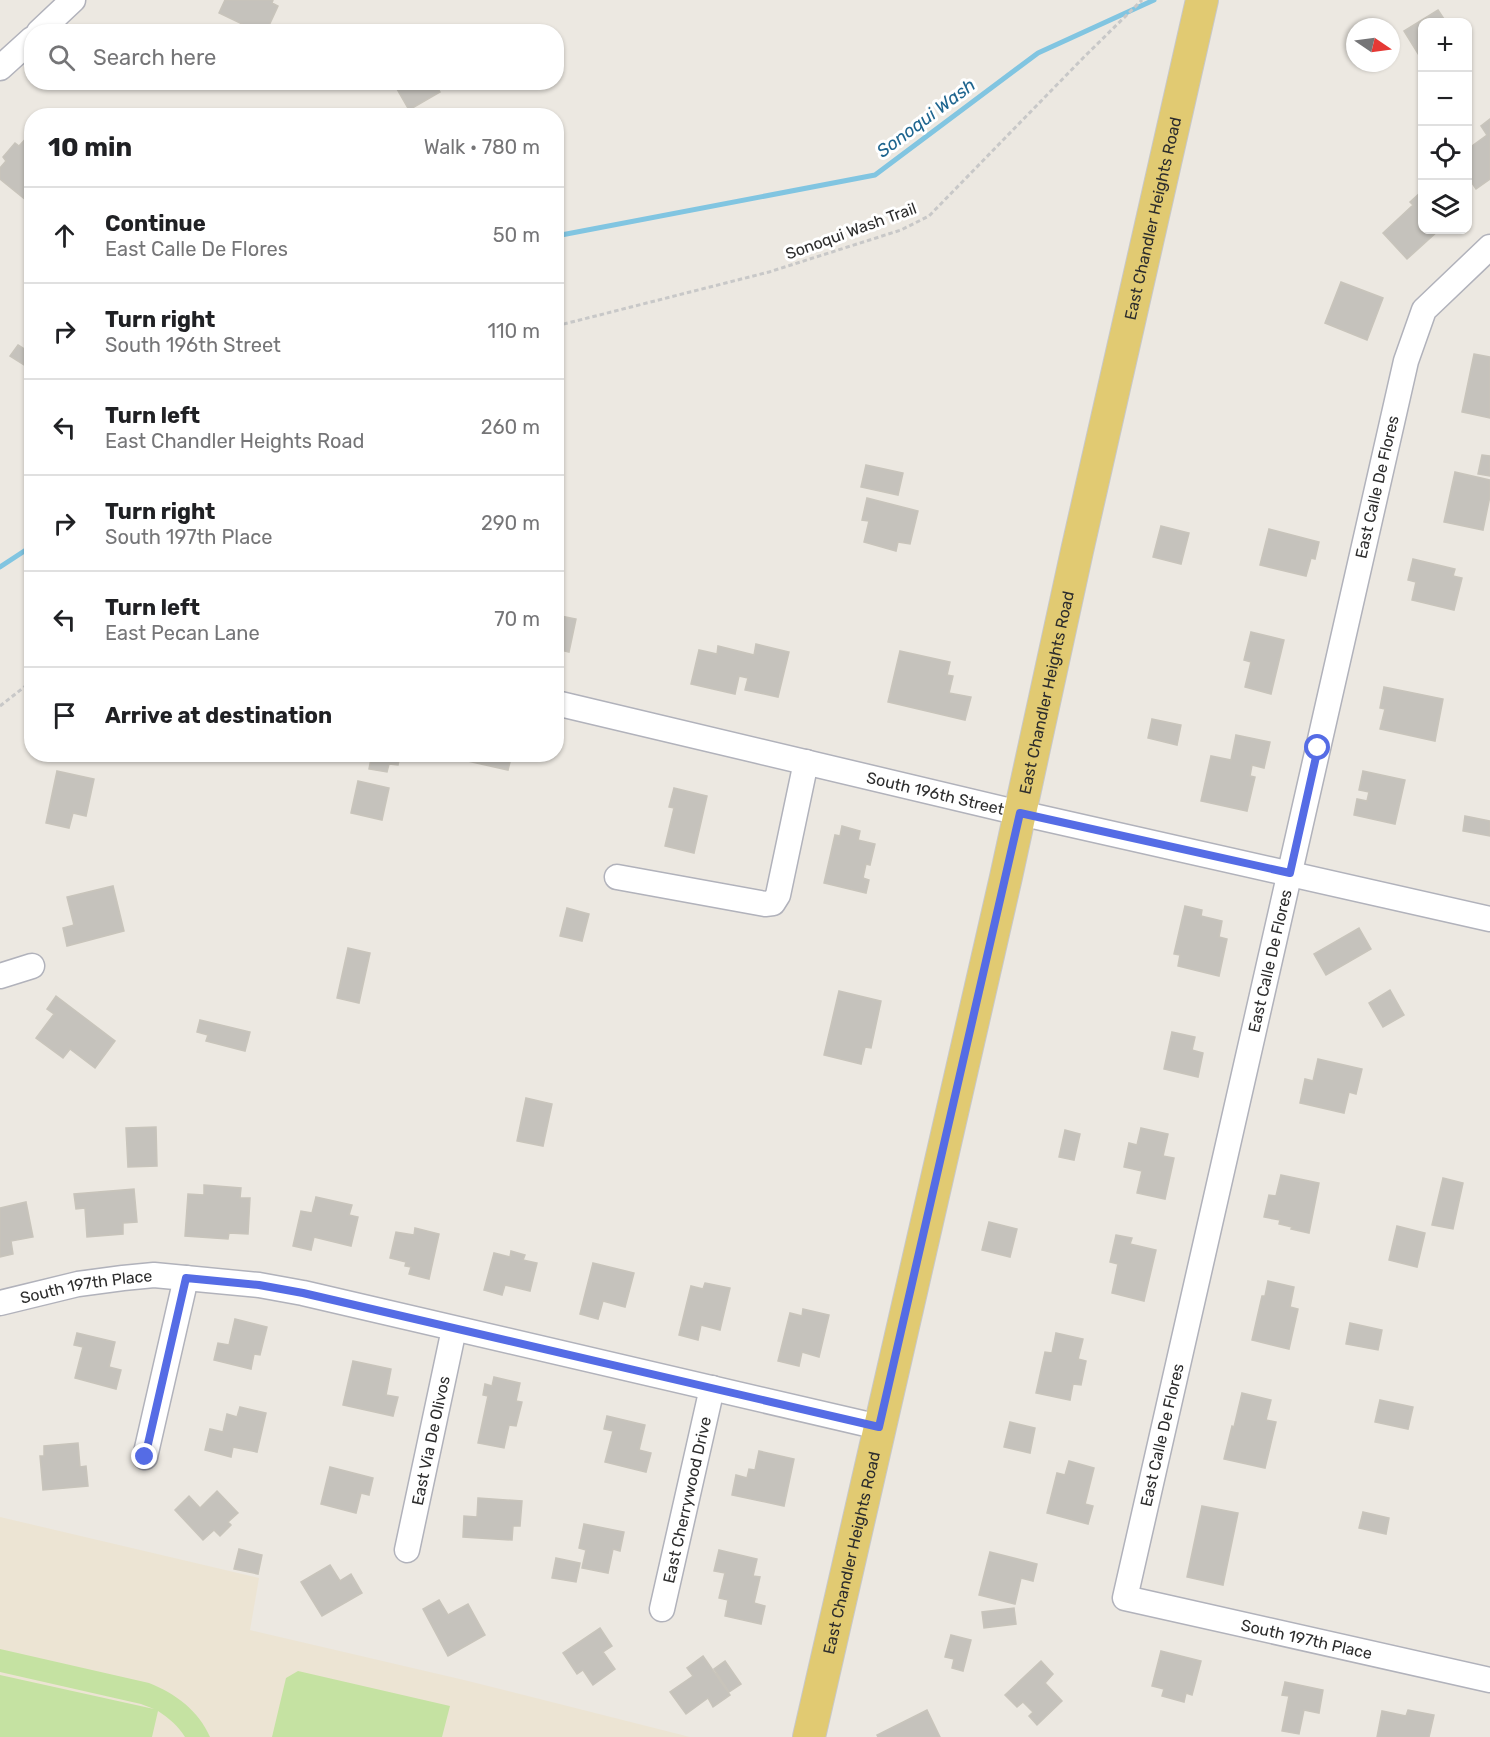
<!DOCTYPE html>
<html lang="en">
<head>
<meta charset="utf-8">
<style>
  :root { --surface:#fff; --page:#f6f6f6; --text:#202124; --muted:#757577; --line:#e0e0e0 }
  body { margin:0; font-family:Rubik,sans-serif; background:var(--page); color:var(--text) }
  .controls { position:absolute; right:18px; top:18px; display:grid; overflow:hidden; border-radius:12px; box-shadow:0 2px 4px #0004 }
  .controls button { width:54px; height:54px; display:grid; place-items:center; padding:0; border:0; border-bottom:2px solid var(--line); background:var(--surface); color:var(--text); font:30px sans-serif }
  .compass { position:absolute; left:1346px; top:18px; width:54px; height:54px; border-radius:50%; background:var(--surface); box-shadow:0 2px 4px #0004; rotate:103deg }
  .stop { position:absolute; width:18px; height:18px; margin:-14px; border:4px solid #556ce5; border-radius:50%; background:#fff }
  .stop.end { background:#556ce5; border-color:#fff; box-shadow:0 2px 6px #0008 }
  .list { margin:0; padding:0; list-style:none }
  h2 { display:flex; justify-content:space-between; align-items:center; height:78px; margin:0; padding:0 24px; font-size:26px }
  h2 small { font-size:20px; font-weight:400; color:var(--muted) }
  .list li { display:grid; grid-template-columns:39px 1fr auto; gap:18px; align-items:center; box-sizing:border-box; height:96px; padding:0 24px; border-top:2px solid var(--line) }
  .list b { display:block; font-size:22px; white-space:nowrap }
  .list p { margin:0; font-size:20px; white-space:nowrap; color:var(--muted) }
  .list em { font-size:20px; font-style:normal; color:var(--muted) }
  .icon { flex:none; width:33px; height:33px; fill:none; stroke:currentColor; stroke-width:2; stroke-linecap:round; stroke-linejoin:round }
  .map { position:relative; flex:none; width:1490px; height:1737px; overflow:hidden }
  .search { position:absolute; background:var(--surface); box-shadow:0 2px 4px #0004; left:24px; top:24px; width:540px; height:66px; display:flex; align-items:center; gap:15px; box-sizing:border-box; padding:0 21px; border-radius:24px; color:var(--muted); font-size:22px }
  .panel { position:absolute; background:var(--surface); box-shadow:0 2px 4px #0004; left:24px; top:108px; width:540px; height:654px; border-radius:24px }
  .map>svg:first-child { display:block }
  .education { fill:#ece4d3 }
  .pitch { fill:#c5e2a2 }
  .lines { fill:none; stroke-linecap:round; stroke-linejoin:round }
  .stream { stroke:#81c5e1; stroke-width:5 }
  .building { fill:#c5c2bc; stroke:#c8c4bb; stroke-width:1.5 }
  .minor-casing { stroke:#b1b2bb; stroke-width:27 }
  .major-casing { stroke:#c8c8c8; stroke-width:34 }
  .path { stroke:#c8c8c8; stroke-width:3; stroke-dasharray:4.5 3; stroke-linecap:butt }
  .minor { stroke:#fff; stroke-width:24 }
  .major { stroke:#e1ca72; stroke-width:32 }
  .route { stroke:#556ce5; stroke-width:8 }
  .labels { text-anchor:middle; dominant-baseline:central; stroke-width:6; stroke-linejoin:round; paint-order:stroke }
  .street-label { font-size:16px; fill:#2d2d2d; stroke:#fff }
  .water-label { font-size:18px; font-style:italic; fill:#1e658f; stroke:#fff }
</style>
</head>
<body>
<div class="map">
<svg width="1490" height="1737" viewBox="0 0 1490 1737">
  <rect width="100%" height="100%" fill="#ece8e1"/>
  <path class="education" d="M0,1517L259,1578L250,1630L464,1680L690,1737H0Z"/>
  <path class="pitch" d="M0,1649L149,1683C175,1693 199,1711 210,1737H185C178,1726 169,1718 158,1711L152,1737H0V1675L154,1709L141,1704L0,1672Z
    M298,1671L450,1706L442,1737H272L286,1678Z"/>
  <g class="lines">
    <path class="stream" d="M556,236L875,175L1038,53L1154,0
      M0,567L32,546"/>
  </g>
  <path class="building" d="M225,0H273L272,3L278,6L266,32H259L219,13Z
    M1438,10L1446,22H1422V60L1404,31Z
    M393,82H434L440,92L409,110Z
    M1490,119V179L1476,189L1468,177V149L1487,135L1481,126Z
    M30,134L32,136V205L0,179V168L6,161L3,157L15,143L19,146Z
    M1420,193L1422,196V230H1439L1407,259L1383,233L1413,205L1410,202Z
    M1341,282L1383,298L1367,340L1325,323Z
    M18,345L32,354V370L10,356Z
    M1474,354L1490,357V418L1462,412Z
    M1482,455L1490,456V476L1478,474Z
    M866,465L903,473L898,495L861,487Z
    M1455,472L1490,480V496L1483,530L1444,522Z
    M867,498L918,511L910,544L898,542L896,551L864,542L869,521L862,520Z
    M1161,526L1189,533L1181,564L1153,557Z
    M1269,529L1319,542L1315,559L1311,558L1306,576L1260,565Z
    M1413,559L1455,569L1453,576L1462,578L1454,610L1412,600L1416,582L1408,580Z
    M556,615L576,619L569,652L556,649Z
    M1251,632L1284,640L1271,694L1245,687L1251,662L1244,660Z
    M756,644L789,652L778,697L745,690L748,678L739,676L735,694L691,684L699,650L717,654L718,646L754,655Z
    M900,651L950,662L947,675L953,676L949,693L971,697L965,720L888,702Z
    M1384,687L1443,699L1435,741L1380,729L1385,709L1380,708Z
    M1152,719L1181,725L1177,745L1148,738Z
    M1236,735L1270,742L1264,768L1252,765L1250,776L1255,777L1247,811L1201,801L1211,756L1231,760Z
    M372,754H423L422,760L400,756L398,765L389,764L387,772L369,769Z
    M465,754H512L508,770L463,760Z
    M57,771L94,779L86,816L73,813L69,828L46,823Z
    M1363,771L1405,780L1395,824L1354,815L1357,799L1367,801L1369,792L1359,790Z
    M358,781L389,788L382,820L351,813Z
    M674,788L707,796L694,853L665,846L674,808L669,807Z
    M1465,816L1490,821V836L1463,831Z
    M842,826L860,831L858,840L875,844L870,865L866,864L863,878L869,880L866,893L824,883L835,835L840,836Z
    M113,886L124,931L67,946L63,928L74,925L67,897Z
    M1185,906L1202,910L1201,916L1222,921L1219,937L1227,939L1219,976L1178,966L1180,955L1174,954Z
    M567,908L589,914L582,941L560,936Z
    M1359,928L1371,949L1326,975L1314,954Z
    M348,948L370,953L359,1003L337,998Z
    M1390,990L1404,1015L1383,1027L1369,1003Z
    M839,991L881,1001L871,1048L865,1047L861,1064L824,1055Z
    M56,996L115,1041L95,1068L70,1049L63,1058L36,1038L54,1014L47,1009Z
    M200,1020L250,1032L245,1051L206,1041L208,1035L197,1032Z
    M1172,1032L1195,1037L1192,1050L1203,1053L1198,1077L1164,1069Z
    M1318,1059L1362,1069L1356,1094L1349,1092L1344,1113L1300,1103L1305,1079L1313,1081Z
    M526,1098L552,1104L543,1146L517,1141Z
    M156,1127L157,1166L128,1167L126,1128Z
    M1141,1128L1168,1134L1163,1156L1174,1158L1165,1199L1137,1193L1142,1171L1124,1167L1129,1143L1137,1145Z
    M1065,1130L1080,1134L1074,1160L1059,1157Z
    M1281,1175L1319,1183L1309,1233L1291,1229L1292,1227L1279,1224L1280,1220L1264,1217L1269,1195L1276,1196Z
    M1443,1178L1463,1183L1453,1229L1432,1225Z
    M204,1185L241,1188L240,1198H250L248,1234L229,1233L228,1239L185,1236L188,1194L204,1195Z
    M134,1189L137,1222L123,1223V1234L87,1237L85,1208L76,1209L74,1194Z
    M316,1197L352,1205L349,1215L358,1217L351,1246L314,1237L311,1250L293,1246L301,1211L312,1213Z
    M26,1202L33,1237L11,1241L13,1254L0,1257V1208Z
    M989,1222L1017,1229L1010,1257L982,1250Z
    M1397,1226L1425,1233L1417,1267L1389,1260Z
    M415,1228L439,1234L429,1279L409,1274L411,1267L405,1266L406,1262L390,1258L396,1232L414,1235Z
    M1116,1235L1132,1238L1130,1244L1156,1250L1144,1301L1112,1293L1118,1264L1110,1262Z
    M511,1251L525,1255L523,1260L537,1263L530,1291L505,1285L502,1295L484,1290L494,1253L510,1257Z
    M593,1263L634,1273L625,1307L603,1301L598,1319L580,1314Z
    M1268,1281L1294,1287L1290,1307L1298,1309L1289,1349L1252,1340L1262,1296H1265Z
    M705,1283L730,1288L720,1330L701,1325L698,1340L679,1335L691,1286L703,1289Z
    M803,1309L829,1315L819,1357L802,1352L799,1366L778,1361L790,1313L802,1316Z
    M235,1319L267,1327L260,1355L254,1354L251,1369L214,1360L218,1343L229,1345Z
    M1350,1323L1382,1330L1378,1350L1346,1344Z
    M77,1333L115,1342L109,1367L121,1370L116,1389L75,1378L83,1347L74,1345Z
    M1056,1333L1083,1339L1078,1359L1086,1361L1081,1385L1073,1384L1070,1400L1036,1393L1045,1352L1052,1353Z
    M353,1361L391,1369L386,1395L398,1397L393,1416L343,1405Z
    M494,1377L520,1383L516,1401L522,1402L516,1426L509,1425L504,1448L478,1443L488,1396L483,1395L485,1384L492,1386Z
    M1242,1393L1271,1400L1266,1420L1276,1422L1265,1468L1224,1459L1232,1426L1234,1427Z
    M1380,1400L1413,1407L1408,1429L1375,1422Z
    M240,1407L266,1413L257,1452L233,1447L231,1457L205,1450L210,1429L223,1432L227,1414L237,1417Z
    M607,1416L645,1425L639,1450L651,1453L646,1472L605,1462L613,1431L604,1429Z
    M1010,1422L1035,1428L1030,1453L1004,1447Z
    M78,1443L80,1467L86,1466L88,1486L43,1490L40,1456H44V1446Z
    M759,1451L794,1459L784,1506L732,1495L736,1475L747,1478L749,1469L755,1470Z
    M1069,1461L1094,1468L1085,1504L1093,1506L1088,1524L1047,1513L1057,1473L1065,1475Z
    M330,1467L373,1478L369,1495L361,1493L356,1513L321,1504Z
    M217,1491L238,1513L228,1522L231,1525L220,1536L214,1530L203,1540L175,1510L189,1496L200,1508Z
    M478,1498L522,1501L520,1526H513L512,1540L463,1537L464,1516L477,1517Z
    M1202,1506L1238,1513L1223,1585L1187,1577Z
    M1363,1512L1389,1518L1386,1534L1359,1528Z
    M584,1524L624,1532L620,1551L613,1549L608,1573L582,1568L586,1550L579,1548Z
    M239,1549L262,1555L258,1574L234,1569Z
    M719,1550L757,1559L753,1576L760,1577L754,1603L765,1606L761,1624L725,1616L728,1600L719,1598L725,1573L714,1571Z
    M990,1552L1037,1564L1033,1581L1021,1578L1015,1604L979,1595Z
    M556,1558L580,1563L576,1582L552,1578Z
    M330,1565L340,1581L351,1574L362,1593L322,1616L301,1582Z
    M439,1600L448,1615L468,1604L485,1635L448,1656L423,1609Z
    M1014,1608L1016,1624L984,1628L982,1612Z
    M600,1628L612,1646L603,1652L615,1669L593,1685L583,1670L577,1674L563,1653Z
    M951,1635L971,1640L963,1671L952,1668L954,1659L945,1657Z
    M1161,1651L1201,1661L1192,1695L1186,1693L1184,1702L1162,1696L1164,1689L1152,1686Z
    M703,1656L730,1695L713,1707L708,1698L686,1714L670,1692L693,1676L687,1668Z
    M725,1661L741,1684L729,1692L714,1669Z
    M1041,1661L1053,1674L1045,1683L1062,1701L1037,1725L1029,1716L1033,1712L1023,1702L1017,1707L1005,1695Z
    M1285,1682L1323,1690L1319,1713L1304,1710L1299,1734L1282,1731L1289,1696L1282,1695Z
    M927,1710L940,1737H878L877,1735Z
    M1408,1710L1434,1715L1429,1737H1377L1382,1711L1406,1716Z"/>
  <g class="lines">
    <defs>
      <g id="minor">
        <path d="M39,32L73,0"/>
        <path d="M0,68L32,39"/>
        <path id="s1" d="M1490,247L1424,310L1406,361L1125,1598L1490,1680"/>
        <path id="s2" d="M556,703L1020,813L1490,919"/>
        <path d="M617,877L765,904L773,903L778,895L806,762"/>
        <path d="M0,976L32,966"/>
        <path id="s3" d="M0,1303L78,1284L123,1278L154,1275L259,1285L303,1293L879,1427"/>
        <path d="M145,1457L186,1278"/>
        <path id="s4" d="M407,1550L454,1329"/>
        <path id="s5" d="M662,1609L712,1388"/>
      </g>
      <g id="major">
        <path id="s6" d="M809,1737L1006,877L1077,551L1202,0"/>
      </g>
    </defs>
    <use href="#minor" class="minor-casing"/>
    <use href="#major" class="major-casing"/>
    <path class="path" d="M556,326L769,272L901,230L929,216L1084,57L1142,0
      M0,706L32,681"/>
    <use href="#minor" class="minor"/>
    <use href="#major" class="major"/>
  </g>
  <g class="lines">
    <path class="route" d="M145,1457L186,1278L259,1285L303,1293L879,1427L1020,813L1290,873L1318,748"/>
  </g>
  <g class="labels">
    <g class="street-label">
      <text stroke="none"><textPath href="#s6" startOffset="1557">East Chandler Heights Road</textPath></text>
      <text transform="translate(851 231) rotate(-20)">Sonoqui Wash Trail</text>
      <text transform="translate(1377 487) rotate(-77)">East Calle De Flores</text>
      <text stroke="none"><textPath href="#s6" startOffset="1071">East Chandler Heights Road</textPath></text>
      <text stroke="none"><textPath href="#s2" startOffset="390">South 196th Street</textPath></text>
      <text transform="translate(1270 961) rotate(-77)">East Calle De Flores</text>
      <text stroke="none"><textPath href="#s3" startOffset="88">South 197th Place</textPath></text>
      <text transform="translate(1162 1435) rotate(-77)">East Calle De Flores</text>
      <text stroke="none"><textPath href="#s4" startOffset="112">East Via De Olivos</textPath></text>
      <text stroke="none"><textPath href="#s5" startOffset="112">East Cherrywood Drive</textPath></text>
      <text stroke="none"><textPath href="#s6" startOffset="189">East Chandler Heights Road</textPath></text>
      <text stroke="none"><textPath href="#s1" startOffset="1600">South 197th Place</textPath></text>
    </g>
    <g class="water-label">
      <text transform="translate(926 118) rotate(-37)">Sonoqui Wash</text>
    </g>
  </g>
</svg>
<div class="controls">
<button>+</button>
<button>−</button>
<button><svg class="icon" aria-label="locate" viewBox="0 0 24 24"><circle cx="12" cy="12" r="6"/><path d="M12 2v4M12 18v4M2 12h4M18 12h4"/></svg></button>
<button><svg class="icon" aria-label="layers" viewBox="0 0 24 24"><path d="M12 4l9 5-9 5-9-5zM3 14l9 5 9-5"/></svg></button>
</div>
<svg class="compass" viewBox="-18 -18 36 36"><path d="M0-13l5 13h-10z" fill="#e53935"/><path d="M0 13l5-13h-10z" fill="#757577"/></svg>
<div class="stop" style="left:1318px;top:748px"></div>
<div class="stop end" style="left:145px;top:1457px"></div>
<div class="search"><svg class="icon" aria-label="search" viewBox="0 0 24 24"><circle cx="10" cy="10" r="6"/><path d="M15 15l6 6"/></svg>Search here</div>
<section class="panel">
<h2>10 min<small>Walk · 780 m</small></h2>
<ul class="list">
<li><svg class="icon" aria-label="ahead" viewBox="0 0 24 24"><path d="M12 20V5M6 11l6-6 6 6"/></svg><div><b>Continue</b><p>East Calle De Flores</p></div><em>50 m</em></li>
<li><svg class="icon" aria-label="right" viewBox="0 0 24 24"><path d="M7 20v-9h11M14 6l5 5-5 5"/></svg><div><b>Turn right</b><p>South 196th Street</p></div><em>110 m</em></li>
<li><svg class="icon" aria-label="left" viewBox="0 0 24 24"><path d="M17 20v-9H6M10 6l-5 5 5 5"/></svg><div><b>Turn left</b><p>East Chandler Heights Road</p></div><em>260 m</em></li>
<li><svg class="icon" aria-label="right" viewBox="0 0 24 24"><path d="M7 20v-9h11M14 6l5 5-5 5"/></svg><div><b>Turn right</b><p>South 197th Place</p></div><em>290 m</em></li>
<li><svg class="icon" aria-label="left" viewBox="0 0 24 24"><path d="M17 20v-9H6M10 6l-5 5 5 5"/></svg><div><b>Turn left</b><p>East Pecan Lane</p></div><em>70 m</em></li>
<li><svg class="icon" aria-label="arrive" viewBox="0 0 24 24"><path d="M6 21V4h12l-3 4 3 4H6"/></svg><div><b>Arrive at destination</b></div></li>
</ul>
</section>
</div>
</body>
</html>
